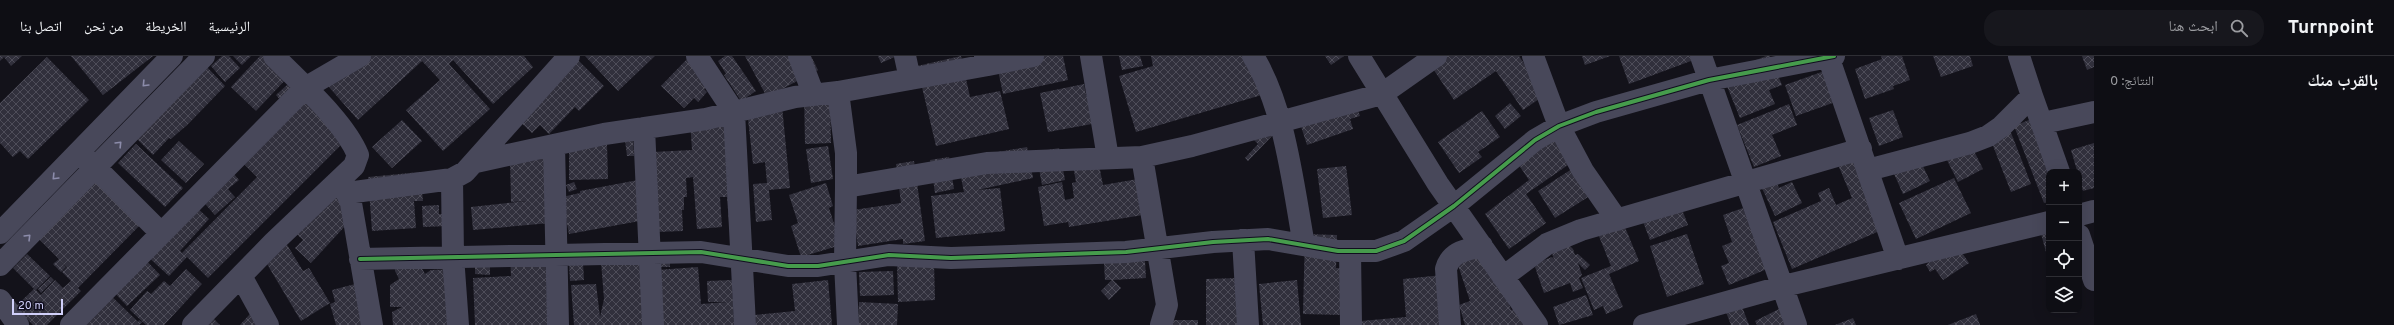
<!DOCTYPE html>
<html lang="ar">
<head>
<meta charset="utf-8">
<style>
  :root { --surface:#0e0e14; --page:#17171d; --text:#f1f3f6; --muted:#9b9ca0; --line:#2e2e34 }
  body { margin:0; font-family:Overpass,"Noto Naskh Arabic",sans-serif; background:var(--page); color:var(--text); direction:rtl }
  .controls { position:absolute; right:12px; bottom:12px; display:grid; overflow:hidden; border-radius:8px; box-shadow:0 4px 16px #0002 }
  .controls button { width:36px; height:36px; display:grid; place-items:center; padding:0; border:0; border-bottom:1px solid var(--line); background:var(--surface); color:var(--text); font:20px sans-serif }
  .scale { position:absolute; left:12px; bottom:10px; width:51px; box-sizing:border-box; padding-left:4px; border:2px solid #d1d0fa; border-top:0; font-size:11px; line-height:14px; white-space:nowrap; color:#d1d0fa; -webkit-text-stroke:3px #100e1e; paint-order:stroke }
  .list { margin:0; padding:0; list-style:none }
  h2 { display:flex; justify-content:space-between; align-items:center; height:52px; margin:0; padding:0 16px; font-size:17px }
  h2 small { font-size:13px; font-weight:400; color:var(--muted) }
  .icon { flex:none; width:22px; height:22px; fill:none; stroke:currentColor; stroke-width:2; stroke-linecap:round; stroke-linejoin:round }
  .map { position:relative; flex:none; width:2094px; height:269px; overflow:hidden; direction:ltr }
  header { display:flex; align-items:center; gap:24px; box-sizing:border-box; height:56px; padding:0 20px; background:var(--surface); border-bottom:1px solid var(--line) }
  header strong { font-size:19px }
  nav { display:flex; gap:22px; margin-inline-start:auto; font-size:14px }
  .search { width:280px; height:36px; background:var(--page); display:flex; align-items:center; gap:10px; box-sizing:border-box; padding:0 14px; border-radius:16px; color:var(--muted); font-size:15px }
  main { display:flex }
  aside { flex:1; background:var(--surface) }
  .map>svg:first-child { display:block }
  .building { fill:url(#building-cross-hatch) }
  .lines { fill:none; stroke-linecap:round; stroke-linejoin:round }
  .minor { stroke:#48485a; stroke-width:22 }
  .cycleway-casing { stroke:#100e1e; stroke-width:6 }
  .cycleway { stroke:#469c4c; stroke-width:4 }
  .oneway { stroke:#8c8caa }
</style>
</head>
<body>
<header>
<strong>Turnpoint</strong>
<div class="search"><svg class="icon" aria-label="search" viewBox="0 0 24 24"><circle cx="10" cy="10" r="6"/><path d="M15 15l6 6"/></svg>ابحث هنا</div>
<nav><a>الرئيسية</a><a>الخريطة</a><a>من نحن</a><a>اتصل بنا</a></nav>
</header>
<main>
<aside>
<h2>بالقرب منك<small>النتائج: 0</small></h2>
<ul class="list">
</ul>
</aside>
<div class="map">
<svg width="2094" height="269" viewBox="0 0 2094 269">
  <defs>
    <pattern id="building-cross-hatch" width="8" height="8" patternUnits="userSpaceOnUse"><rect width="8" height="8" fill="#31303c"/><path d="M0 0l8 8M0 8l8-8" fill="none" stroke="#4e4d59"/></pattern>
  </defs>
  <rect width="100%" height="100%" fill="#13121a"/>
  <path class="building" d="M0,0H22L11,10L4,1L0,5Z
    M71,0H153L103,39Z
    M222,0H229L240,12L225,26L211,10Z
    M233,0H251L242,9Z
    M260,0H268L289,20L256,55L231,31Z
    M360,0H524L533,11L493,48L453,4L449,8L490,53L443,95L406,54L440,24L422,5L358,64L328,30Z
    M574,0L604,30L579,55L575,51L549,78L540,69L532,77L515,61Z
    M585,0H655L618,35Z
    M725,0H732L756,35L741,45L724,19L726,18L718,5Z
    M745,0H811L818,14L767,41Z
    M878,0H897L881,7Z
    M961,0L970,41L1000,35L1009,73L936,90L917,10Z
    M995,0H1063L1068,24L1003,38Z
    M1119,0H1140L1143,10L1122,14Z
    M1151,0H1245L1265,38L1136,76L1119,20L1153,10Z
    M1325,0H1344L1331,9Z
    M1427,0H1519L1545,39L1523,54L1496,15L1454,44L1425,1Z
    M1582,0H1610L1585,9Z
    M1619,0H1699V2L1629,28Z
    M1766,0H1770L1782,29L1769,34L1775,48L1740,62L1722,18Z
    M1881,0H1902L1910,24L1893,30L1894,33L1865,43L1855,13L1882,3Z
    M1933,0H1970L1973,10L1941,21Z
    M2082,0H2094V11L2087,14Z
    M47,1L89,44L28,103L20,95L13,101L0,87V47Z
    M689,1L713,24L704,33L707,36L698,46L694,42L684,52L661,30Z
    M206,10L225,30L187,69L171,83L169,82L153,99L136,82Z
    M1830,13L1841,44L1796,60L1785,29Z
    M288,28L345,85L208,222L187,201L169,220L146,199L193,148L209,163L180,195L182,197L257,121L231,95L281,45L276,39Z
    M1084,28L1086,39L1098,37L1103,66L1048,76L1040,37Z
    M830,34L831,87L805,88L804,35Z
    M1353,39L1360,60L1350,63L1353,73L1307,89L1297,58Z
    M1510,47L1521,60L1505,73L1495,60Z
    M1789,48L1797,69L1772,79L1781,100L1754,111L1737,69Z
    M782,50L790,132L769,134L772,164L756,166L753,128L767,127L765,106L753,108L747,54Z
    M1893,54L1903,81L1879,90L1869,62Z
    M1482,55L1500,81L1478,96L1482,101L1459,117L1438,86Z
    M729,61V166L727,141H720L722,171L697,173L693,121L686,122L687,141H684V154H682L683,175L656,176L653,96L692,94L690,64Z
    M2034,62L2049,116V145L2044,147L2014,70Z
    M402,64L422,85L392,112L372,91Z
    M1556,64L1581,100L1526,138L1546,167L1509,193L1485,158L1529,124L1510,96Z
    M1257,66L1272,80L1248,105L1245,102L1258,88L1246,76Z
    M2008,69L2031,128L2011,136L1988,77Z
    M1967,81L1983,113L1958,126L1942,94Z
    M633,83L634,100H627L625,84Z
    M179,85L204,108L186,127L161,104Z
    M2094,87V132L2083,135L2071,94Z
    M136,88L183,132L165,151L118,107Z
    M607,88L608,123L569,124V89Z
    M828,90L833,123L811,127L806,93Z
    M1027,91L1033,122L977,134L1000,132L1005,175L936,182L931,140L964,136L957,103Z
    M1059,92L1065,124L1042,129L1036,96Z
    M1096,94L1103,129L1138,123L1143,159L1069,171L1068,166L1044,170L1038,131L1062,126L1065,144L1074,142L1072,127L1076,126L1071,99Z
    M1834,99L1861,101L1891,170L1792,213L1773,166L1821,145L1818,137L1829,132L1836,149L1852,142Z
    M546,101L550,167L473,174L471,151L527,145L511,146L510,103Z
    M949,101L954,133L935,137L930,104Z
    M914,105L925,185L903,188V183L858,190L853,154L901,147L896,108Z
    M1922,108L1930,125L1903,138L1891,111Z
    M1578,109L1596,136L1555,162L1538,135Z
    M1346,110L1352,159L1323,162L1317,113Z
    M229,112L239,124L228,133L235,141L215,159L198,140Z
    M420,116L423,145H414L416,172L372,175L368,121Z
    M98,117L145,164L78,232L81,235L47,269H33L15,251L34,233L13,212L27,198L50,220L36,234L41,239L55,224L63,232L71,225L62,216L67,211L36,180Z
    M1774,121L1779,132L1792,126L1802,147L1775,160L1760,128Z
    M1954,122L1971,157L1916,183L1899,147Z
    M337,124L358,156L311,207L295,192L303,184L287,169Z
    M638,124L645,164L569,178L562,141L580,137V135Z
    M574,126L577,133L569,136L566,129Z
    M826,127L833,150L829,152L841,189L801,201L791,170L798,167L789,139Z
    M1678,143L1688,169L1650,184L1640,158Z
    M439,149V158H448L449,170L423,171L422,150Z
    M1617,152L1639,205L1609,218L1623,251L1606,258L1603,250L1594,254L1581,222L1611,210L1592,163Z
    M1743,152L1767,213L1729,229L1721,210L1729,207L1722,190L1732,186L1723,159Z
    M2049,164V195L2046,196L2038,167Z
    M1557,177L1573,193L1575,199L1578,198L1590,209L1585,214L1578,207L1582,219L1579,222L1583,232L1573,236L1570,227L1544,237L1535,211L1539,206L1552,201L1554,203L1546,181Z
    M1305,178L1337,179L1336,212H1343L1342,259L1303,258Z
    M1687,178L1704,228L1667,241L1650,190Z
    M1481,182L1499,215L1511,254L1522,250L1528,269H1465L1459,249L1470,245L1452,191Z
    M284,184L303,215L309,212L330,247L301,265L261,198Z
    M1954,185L1969,207L1943,224L1935,213L1930,216L1926,209Z
    M1144,188L1146,222L1113,224L1121,232L1109,244L1101,235L1112,224H1105L1103,190Z
    M582,189L584,224L570,225L568,190Z
    M640,191L647,269H574L571,229L596,228L600,261L604,243L600,193Z
    M394,193L420,209L425,218L431,214L454,213L457,269H393L392,256L402,251H390V229L399,223L395,215Z
    M545,195L548,269H475L473,222L511,220L510,196Z
    M660,195H670V211H660Z
    M475,198L490,199V219L475,218Z
    M142,200L160,219L127,250L109,231Z
    M59,203L66,211L61,216L53,208Z
    M934,207L935,244L898,246L897,208Z
    M698,211L701,248L728,246H708L707,225L732,224L734,269H660L657,214Z
    M186,213L202,228L164,269H146L130,254L147,235L151,238L164,225L170,230Z
    M893,215L894,239L860,240L859,216Z
    M1443,219L1447,269H1361V265L1406,261L1403,223Z
    M51,221L54,224L41,237L38,233Z
    M1238,222V269H1206V223Z
    M828,224L832,269H756L755,259L795,255L792,228Z
    M1297,224L1301,269H1263L1259,228Z
    M359,227L367,269H336L330,248L335,246L332,234Z
    M103,232L138,266L139,264L142,266L139,269H68Z
    M1586,239L1593,259L1559,269L1553,251Z
    M1738,240L1749,269H1731L1722,246Z
    M859,246L898,248L897,269H858Z
    M258,249L278,269H240Z
    M1781,252L1789,269H1757L1755,265Z
    M1976,258L1980,269H1948Z
    M211,260L220,269H202Z
    M1853,262L1856,269H1835Z
    M1165,264H1198V269H1165Z"/>
  <g class="lines">
    <path class="minor" d="M697,0L734,56L745,269
      M799,0L813,37
      M905,0L910,23
      M985,0L988,9L1033,0
      M1091,0L1108,102
      M1253,0C1285,52 1293,129 1304,189
      M1359,0L1438,128L1537,269
      M1533,0L1559,70L1583,115L1617,164
      M1701,0L1796,269
      M1828,0L1898,203
      M838,36L988,9
      M2032,40L2059,116
      M2043,67L2094,56
      M644,72L653,269
      M554,89L558,269
      M1142,101L1167,249L1161,269
      M86,102L161,177
      M476,106L604,78L706,63L795,41L838,36L846,97V131
      M1868,114L1970,87L1988,80L2001,71L2032,40L2019,0
      M341,123L351,147L372,269
      M452,123L453,200L458,269
      M347,137L452,123L465,116L569,0
      M2079,159L2094,155
      M0,177L172,0
      M2079,179L2094,224
      M1243,184L1248,269
      M1350,195L1351,269
      M360,203L701,196L788,210H818L889,199L951,202L1126,196L1213,186L1268,183L1338,195H1376L1404,185L1454,150L1535,84L1559,70L1596,56L1709,24L1834,0
      M0,209L204,0
      M241,220L268,269
      M1503,221L1547,188L1581,174L1861,93
      M0,244L18,269
      M71,269L305,32L360,0
      M193,269L274,186L354,110L358,99C344,65 300,27 274,0
      M848,269L845,207L846,131L987,107L1142,101L1192,90L1382,38L1436,0
      M1450,269L1446,213C1451,195 1466,194 1482,190
      M1644,269L1784,230L2049,166"/>
    <defs>
      <path id="cycleway" d="M360,203L701,196L788,210H818L889,199L951,202L1126,196L1213,186L1268,183L1338,195H1376L1404,185L1454,150L1535,84L1559,70L1596,56L1709,24L1834,0"/>
    </defs>
    <use href="#cycleway" class="cycleway-casing"/>
    <use href="#cycleway" class="cycleway"/>
  </g>
  <defs><path id="oneway-chevron" d="M-2-3.5L2.5 0L-2 3.5" fill="none" stroke-width="1.6" stroke-linecap="round" stroke-linejoin="round"/></defs>
  <g class="oneway">
    <use href="#oneway-chevron" transform="translate(145 28) rotate(134)"/>
    <use href="#oneway-chevron" transform="translate(119 88) rotate(-46)"/>
    <use href="#oneway-chevron" transform="translate(55 121) rotate(134)"/>
    <use href="#oneway-chevron" transform="translate(28 181) rotate(-45)"/>
  </g>
</svg>
<div class="controls">
<button>+</button>
<button>−</button>
<button><svg class="icon" aria-label="locate" viewBox="0 0 24 24"><circle cx="12" cy="12" r="6"/><path d="M12 2v4M12 18v4M2 12h4M18 12h4"/></svg></button>
<button><svg class="icon" aria-label="layers" viewBox="0 0 24 24"><path d="M12 4l9 5-9 5-9-5zM3 14l9 5 9-5"/></svg></button>
</div>
<div class="scale">20 m</div>
</div>
</main>
</body>
</html>
